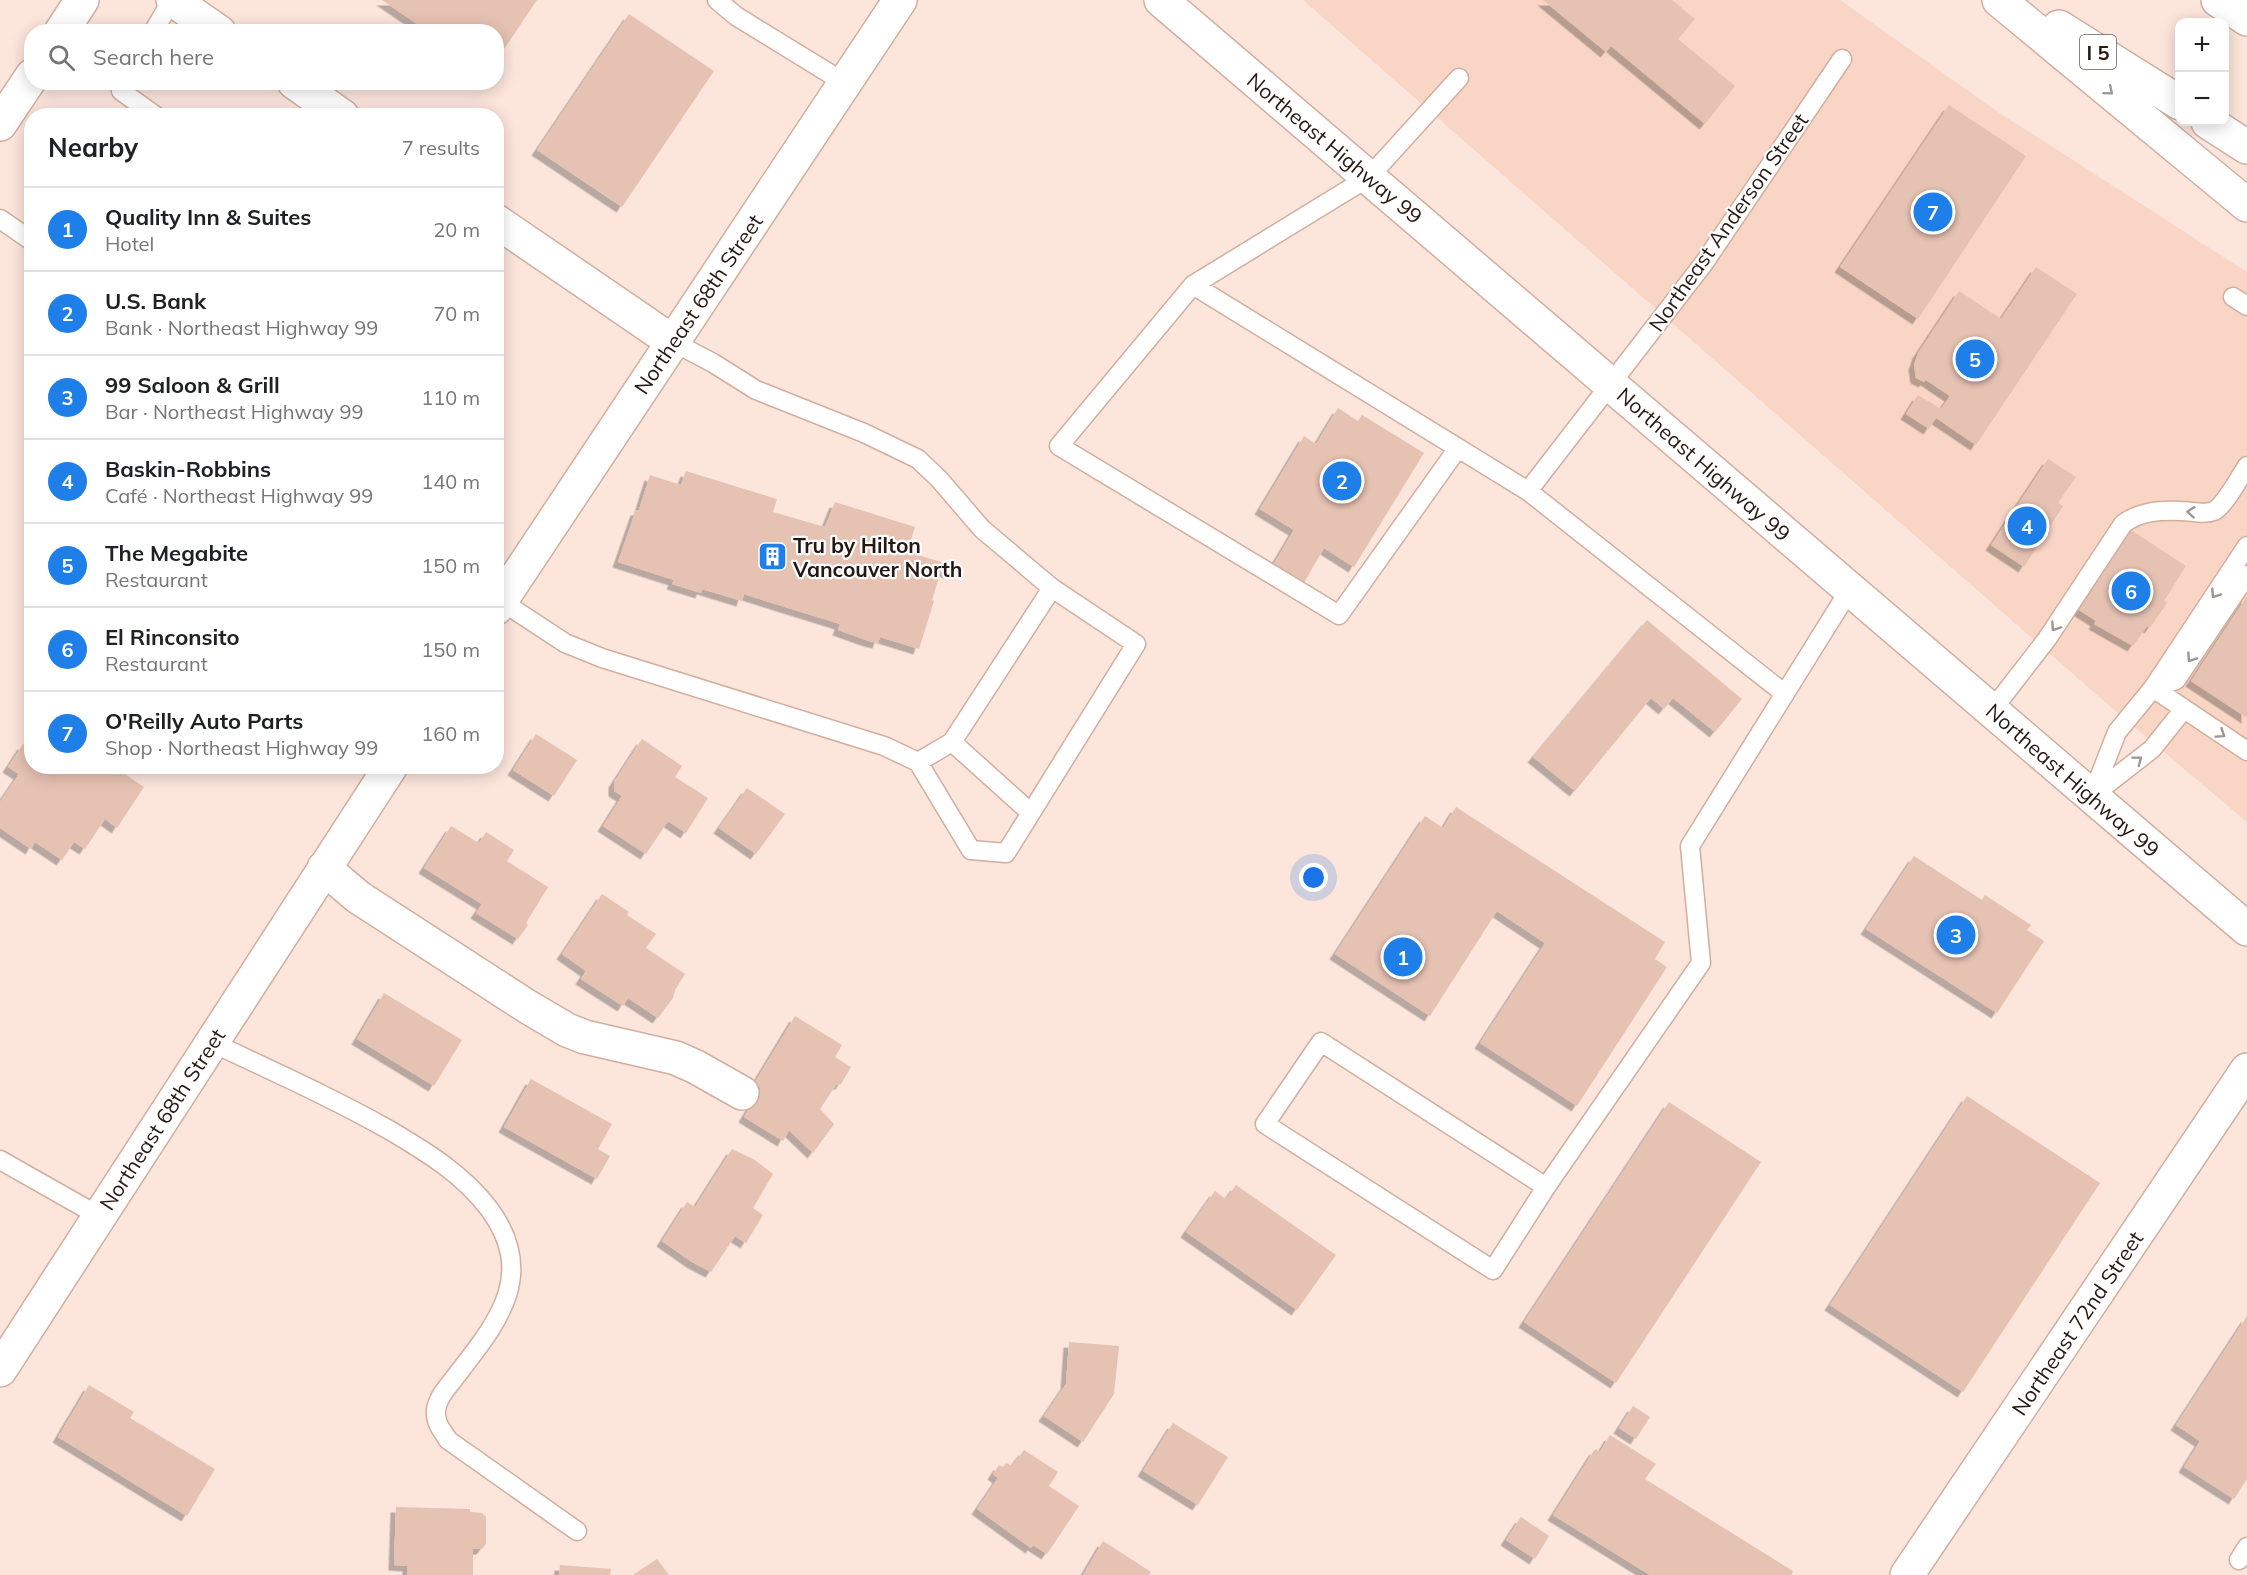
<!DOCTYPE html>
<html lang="en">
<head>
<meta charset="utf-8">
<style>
  :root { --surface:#fff; --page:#f2f2f2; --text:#202124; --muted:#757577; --line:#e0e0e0; --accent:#1f7fe8 }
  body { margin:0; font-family:Mulish,sans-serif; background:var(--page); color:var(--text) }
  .controls { position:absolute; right:18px; top:18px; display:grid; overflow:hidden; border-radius:12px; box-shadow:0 3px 15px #0003 }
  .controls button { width:54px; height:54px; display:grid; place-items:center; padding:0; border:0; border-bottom:2px solid var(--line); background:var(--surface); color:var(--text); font:30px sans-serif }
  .you { position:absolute; left:1314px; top:878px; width:21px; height:21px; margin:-15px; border:4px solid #fff; border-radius:50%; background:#1a73e8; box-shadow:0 0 0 9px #1a73e833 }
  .badge { display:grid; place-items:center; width:39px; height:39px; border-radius:50%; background:var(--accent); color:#fff; font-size:20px; font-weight:700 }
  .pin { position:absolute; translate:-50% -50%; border:3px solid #fff; box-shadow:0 2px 6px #0006 }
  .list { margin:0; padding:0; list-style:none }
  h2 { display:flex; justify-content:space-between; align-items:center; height:78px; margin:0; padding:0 24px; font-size:26px }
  h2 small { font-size:20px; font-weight:400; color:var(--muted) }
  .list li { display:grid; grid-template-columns:39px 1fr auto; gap:18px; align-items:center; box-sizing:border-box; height:84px; padding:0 24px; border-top:2px solid var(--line) }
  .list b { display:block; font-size:22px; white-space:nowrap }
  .list p { margin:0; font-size:20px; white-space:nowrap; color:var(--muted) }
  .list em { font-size:20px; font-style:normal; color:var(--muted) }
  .icon { flex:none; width:33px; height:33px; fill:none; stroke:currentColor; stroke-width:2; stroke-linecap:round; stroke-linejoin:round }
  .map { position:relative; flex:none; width:2247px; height:1575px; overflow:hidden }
  .search { position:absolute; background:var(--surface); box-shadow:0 3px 15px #0003; left:24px; top:24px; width:480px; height:66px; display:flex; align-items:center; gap:15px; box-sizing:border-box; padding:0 21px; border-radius:24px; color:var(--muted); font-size:22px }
  .panel { position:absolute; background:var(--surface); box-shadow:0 3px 15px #0003; left:24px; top:108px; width:480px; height:666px; border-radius:24px }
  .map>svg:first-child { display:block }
  .built { fill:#f9d5c5 }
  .building { fill:#e6c2b2; filter:url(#shadow) }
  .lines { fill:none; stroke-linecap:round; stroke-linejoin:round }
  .service-casing { stroke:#d2ae9e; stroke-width:21 }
  .minor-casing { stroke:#d2ae9e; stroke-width:36 }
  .tertiary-casing { stroke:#d2ae9e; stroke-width:36 }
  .secondary-casing { stroke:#d2ae9e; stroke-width:36 }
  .motorway-casing { stroke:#d2ae9e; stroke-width:36 }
  .service { stroke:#fff; stroke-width:18 }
  .minor { stroke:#fff; stroke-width:33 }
  .tertiary { stroke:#fff; stroke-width:33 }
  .secondary { stroke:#fff; stroke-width:33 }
  .motorway { stroke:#fff; stroke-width:33 }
  .oneway { stroke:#9d9794 }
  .labels { text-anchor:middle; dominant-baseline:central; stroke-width:4.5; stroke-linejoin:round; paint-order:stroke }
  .shield { fill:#fff; stroke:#665d59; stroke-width:1.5 }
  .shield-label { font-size:20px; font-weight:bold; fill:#251812 }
  .street-label { font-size:21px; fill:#251812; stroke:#fff }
  .poi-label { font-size:21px; font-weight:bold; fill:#251812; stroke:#fff; text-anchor:start }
</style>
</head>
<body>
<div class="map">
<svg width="2247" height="1575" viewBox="0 0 2247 1575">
  <defs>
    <filter id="shadow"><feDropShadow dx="-5.5" dy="5.5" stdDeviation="0" flood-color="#0004"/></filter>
  </defs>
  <rect width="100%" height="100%" fill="#fce5db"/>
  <path class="built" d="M1303,0H1840L1998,112L2247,272V822L2113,709Z"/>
  <path class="building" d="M382,0H537L496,61V32H429Z
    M1543,0H1672L1695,19L1678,39L1735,86L1705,124L1611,46L1606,52Z
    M629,14L714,71L622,207L537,150Z
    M1949,105L2026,156L1918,319L1840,267Z
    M2036,267L2077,294L1976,445L1936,418L1929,429L1906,414L1918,395L1941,409L1950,396L1926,380L1924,382L1916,378L1914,365L1918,353L1959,291L2001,319Z
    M1338,408L1358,421L1362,415L1424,453L1354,567L1324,548L1302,586L1272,567L1294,530L1260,509L1304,436L1316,444Z
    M2048,459L2076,477L2058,503L2063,506L2024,567L1991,545Z
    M686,471L777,499L773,512L825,527L835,502L915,527L907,552L955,566L952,573L941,571L932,600L934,601L919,649L880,637L878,643L869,641L838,630L840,624L744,594L742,601L702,589L701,593L672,584L674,580L618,562L636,510H639L650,475L681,485Z
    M2131,530L2186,566L2164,601L2167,603L2150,628L2147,626L2133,646L2094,624L2096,621L2079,610L2098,581L2094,578L2111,553L2115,556Z
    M2247,596V718L2191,681Z
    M1647,620L1742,699L1715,732L1673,698L1664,709L1651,698L1575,791L1533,757Z
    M536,734L577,760L554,796L513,770Z
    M642,739L682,766L675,777L708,798L686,833L668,821L646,854L603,826L622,796L614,791V782Z
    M23,744L32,750V766H113L144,787L117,828L105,819L85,849L74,842L62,860L35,842L31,849L0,828V802L19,774L8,767Z
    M747,788L785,814L756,854L719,828Z
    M1456,807L1665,942L1655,959L1667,967L1577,1106L1480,1043L1545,943L1497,911L1430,1016L1335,954L1425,816L1443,828Z
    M451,826L479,843L486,832L514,850L507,861L548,887L526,923L528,925L518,939L476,913L482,904L424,868Z
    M1914,856L1982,900L1985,895L2031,925L2027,930L2044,941L1997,1013L1866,929Z
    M602,894L629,912L627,915L656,934L646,948L685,974L675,990L673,998L658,1018L628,998L623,1006L581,979L586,971L562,954Z
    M384,993L462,1040L434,1086L357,1039Z
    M795,1016L842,1045L835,1057L851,1067L841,1084L836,1085L820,1109L834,1124L813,1153L789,1130L783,1141L744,1117L761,1088L754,1084Z
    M531,1079L612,1124L598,1149L610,1156L597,1179L504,1127Z
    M1967,1096L2100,1183L1963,1392L1830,1305Z
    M1669,1102L1761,1162L1616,1383L1524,1322Z
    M732,1149L755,1160L773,1174L753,1208L763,1215L746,1243L735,1236L711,1272L692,1262L662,1241L687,1202L695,1207Z
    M1236,1185L1336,1255L1297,1310L1186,1232L1215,1191L1226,1199Z
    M2247,1316V1479L2234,1499L2184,1467L2200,1441L2176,1425Z
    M1069,1342L1119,1346L1114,1394L1083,1442L1044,1416L1066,1384Z
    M89,1385L134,1412L130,1418L215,1469L187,1516L58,1437Z
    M1633,1406L1650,1417L1636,1439L1619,1428Z
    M1173,1423L1228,1457L1198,1505L1143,1471Z
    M1610,1435L1656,1464L1645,1479L1793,1571L1791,1575H1650L1553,1515L1595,1449L1600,1452Z
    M1024,1450L1058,1472L1049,1486L1079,1506L1047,1554L1033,1545L1031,1548L977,1509L998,1478L993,1474L999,1465L1003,1467L1006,1463L1012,1466Z
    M396,1507L470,1509V1512L482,1513L486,1517V1544L482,1549H473V1575H407L408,1566L394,1565Z
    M1521,1517L1549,1536L1535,1559L1506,1540Z
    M1103,1541L1151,1572L1149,1575H1083Z
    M657,1559L669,1575H633Z
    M560,1565L611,1569L610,1575H559Z"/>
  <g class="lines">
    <defs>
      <path id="service" d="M717,0L736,16L845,83
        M153,32L172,0
        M1459,78L1369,177L1193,285L1528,491
        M125,82L121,91L156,116
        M0,219L32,241
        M1193,285L1059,446L1339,615L1458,448
        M2233,297L2247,306
        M2247,546L2153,688L2247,751
        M501,601L565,643L602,658L884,746L918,762L952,742L1052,588L982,529L939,479L918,459L864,433L756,390L713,363L673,342
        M1785,694L1528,491L1704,263L1842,59
        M1992,710L2047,639L2123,524C2140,511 2161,510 2181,511C2192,511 2204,515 2214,511C2225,505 2240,477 2247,466
        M952,742L1031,813
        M918,762L971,850L1006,853L1136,644L1052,588
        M2093,795L2152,749L2184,709
        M2092,796L2117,732L2153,688L2176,680L2247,575
        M211,1042C272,1071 333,1098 391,1131C428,1153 464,1175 490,1210C539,1278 494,1326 453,1380C444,1391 432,1405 437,1420C438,1427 445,1434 448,1440L577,1531
        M0,1160L99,1216
        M1546,1187L1321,1042L1265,1124L1493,1270L1546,1187L1701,963L1690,846L1850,589
        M2239,1560L2247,1547"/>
      <path id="minor" d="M173,0L219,32
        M61,32L82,0
        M294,82L342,116
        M0,124L32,76
        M496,221L673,342
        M324,868L358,897L528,1007L567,1030L585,1037L676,1058L696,1067L742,1093"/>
      <path id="tertiary" d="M496,608L900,0
        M0,1370L391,766
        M1907,1575L2247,1070"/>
      <path id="secondary" d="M1161,0L2247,929"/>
      <path id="motorway" d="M1999,0L2247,205
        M2218,0L2247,19
        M2059,27L2180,103
        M2208,122L2247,147"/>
    </defs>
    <use href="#service" class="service-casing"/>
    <use href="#minor" class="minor-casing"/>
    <use href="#tertiary" class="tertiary-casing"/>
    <use href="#secondary" class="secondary-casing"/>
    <use href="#motorway" class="motorway-casing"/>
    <use href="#service" class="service"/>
    <use href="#minor" class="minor"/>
    <use href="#tertiary" class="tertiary"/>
    <use href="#secondary" class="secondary"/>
    <use href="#motorway" class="motorway"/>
  </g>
  <defs><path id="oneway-chevron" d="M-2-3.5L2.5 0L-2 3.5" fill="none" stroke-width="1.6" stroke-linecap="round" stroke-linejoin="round" transform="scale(1.5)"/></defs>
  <g class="oneway">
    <use href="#oneway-chevron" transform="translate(2109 91) rotate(40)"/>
    <use href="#oneway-chevron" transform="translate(2191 512) rotate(-175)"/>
    <use href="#oneway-chevron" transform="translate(2215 594) rotate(124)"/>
    <use href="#oneway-chevron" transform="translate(2055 627) rotate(124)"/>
    <use href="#oneway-chevron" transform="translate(2191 658) rotate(124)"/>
    <use href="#oneway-chevron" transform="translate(2221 734) rotate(34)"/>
    <use href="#oneway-chevron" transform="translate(2138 760) rotate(-37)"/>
  </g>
  <defs>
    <symbol id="building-square" viewBox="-11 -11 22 22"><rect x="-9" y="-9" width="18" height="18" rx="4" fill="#1f7fe8" stroke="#fff"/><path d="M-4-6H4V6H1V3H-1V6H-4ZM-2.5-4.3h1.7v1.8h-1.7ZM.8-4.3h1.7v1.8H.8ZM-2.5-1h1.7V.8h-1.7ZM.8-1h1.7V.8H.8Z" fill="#fff"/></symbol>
  </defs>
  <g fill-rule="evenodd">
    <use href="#building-square" x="756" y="540" width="33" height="33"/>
  </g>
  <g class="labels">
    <rect class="shield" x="2080" y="35" width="36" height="34" rx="4.5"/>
    <g class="shield-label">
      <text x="2098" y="52">I 5</text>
    </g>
    <g class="street-label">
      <text transform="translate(1335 148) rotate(40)">Northeast Highway 99</text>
      <text transform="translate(1728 222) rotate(-55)">Northeast Anderson Street</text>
      <text transform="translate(698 304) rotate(-56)">Northeast 68th Street</text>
      <text transform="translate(1704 464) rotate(41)">Northeast Highway 99</text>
      <text transform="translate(2073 780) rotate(41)">Northeast Highway 99</text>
      <text transform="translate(162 1119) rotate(-57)">Northeast 68th Street</text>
      <text transform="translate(2077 1323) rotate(-56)">Northeast 72nd Street</text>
    </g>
    <g class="poi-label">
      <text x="793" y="545">Tru by Hilton<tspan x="793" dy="24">Vancouver North</tspan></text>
    </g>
  </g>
</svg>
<div class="controls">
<button>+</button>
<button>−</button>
</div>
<div class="you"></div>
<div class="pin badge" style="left:1403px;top:957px">1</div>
<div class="pin badge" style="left:1342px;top:481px">2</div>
<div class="pin badge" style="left:1956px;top:935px">3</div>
<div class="pin badge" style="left:2027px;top:526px">4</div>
<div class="pin badge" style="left:1975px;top:359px">5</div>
<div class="pin badge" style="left:2131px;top:591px">6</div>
<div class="pin badge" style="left:1933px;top:212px">7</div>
<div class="search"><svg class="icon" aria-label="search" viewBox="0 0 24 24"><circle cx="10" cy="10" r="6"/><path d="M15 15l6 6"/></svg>Search here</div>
<section class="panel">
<h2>Nearby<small>7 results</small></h2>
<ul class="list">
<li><span class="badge">1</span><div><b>Quality Inn &amp; Suites</b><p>Hotel</p></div><em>20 m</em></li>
<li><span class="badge">2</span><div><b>U.S. Bank</b><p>Bank · Northeast Highway 99</p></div><em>70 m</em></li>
<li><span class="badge">3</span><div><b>99 Saloon &amp; Grill</b><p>Bar · Northeast Highway 99</p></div><em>110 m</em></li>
<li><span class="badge">4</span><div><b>Baskin-Robbins</b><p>Café · Northeast Highway 99</p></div><em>140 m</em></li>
<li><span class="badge">5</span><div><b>The Megabite</b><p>Restaurant</p></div><em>150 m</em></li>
<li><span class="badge">6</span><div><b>El Rinconsito</b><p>Restaurant</p></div><em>150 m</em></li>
<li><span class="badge">7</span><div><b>O'Reilly Auto Parts</b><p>Shop · Northeast Highway 99</p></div><em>160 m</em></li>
</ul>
</section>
</div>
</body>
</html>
